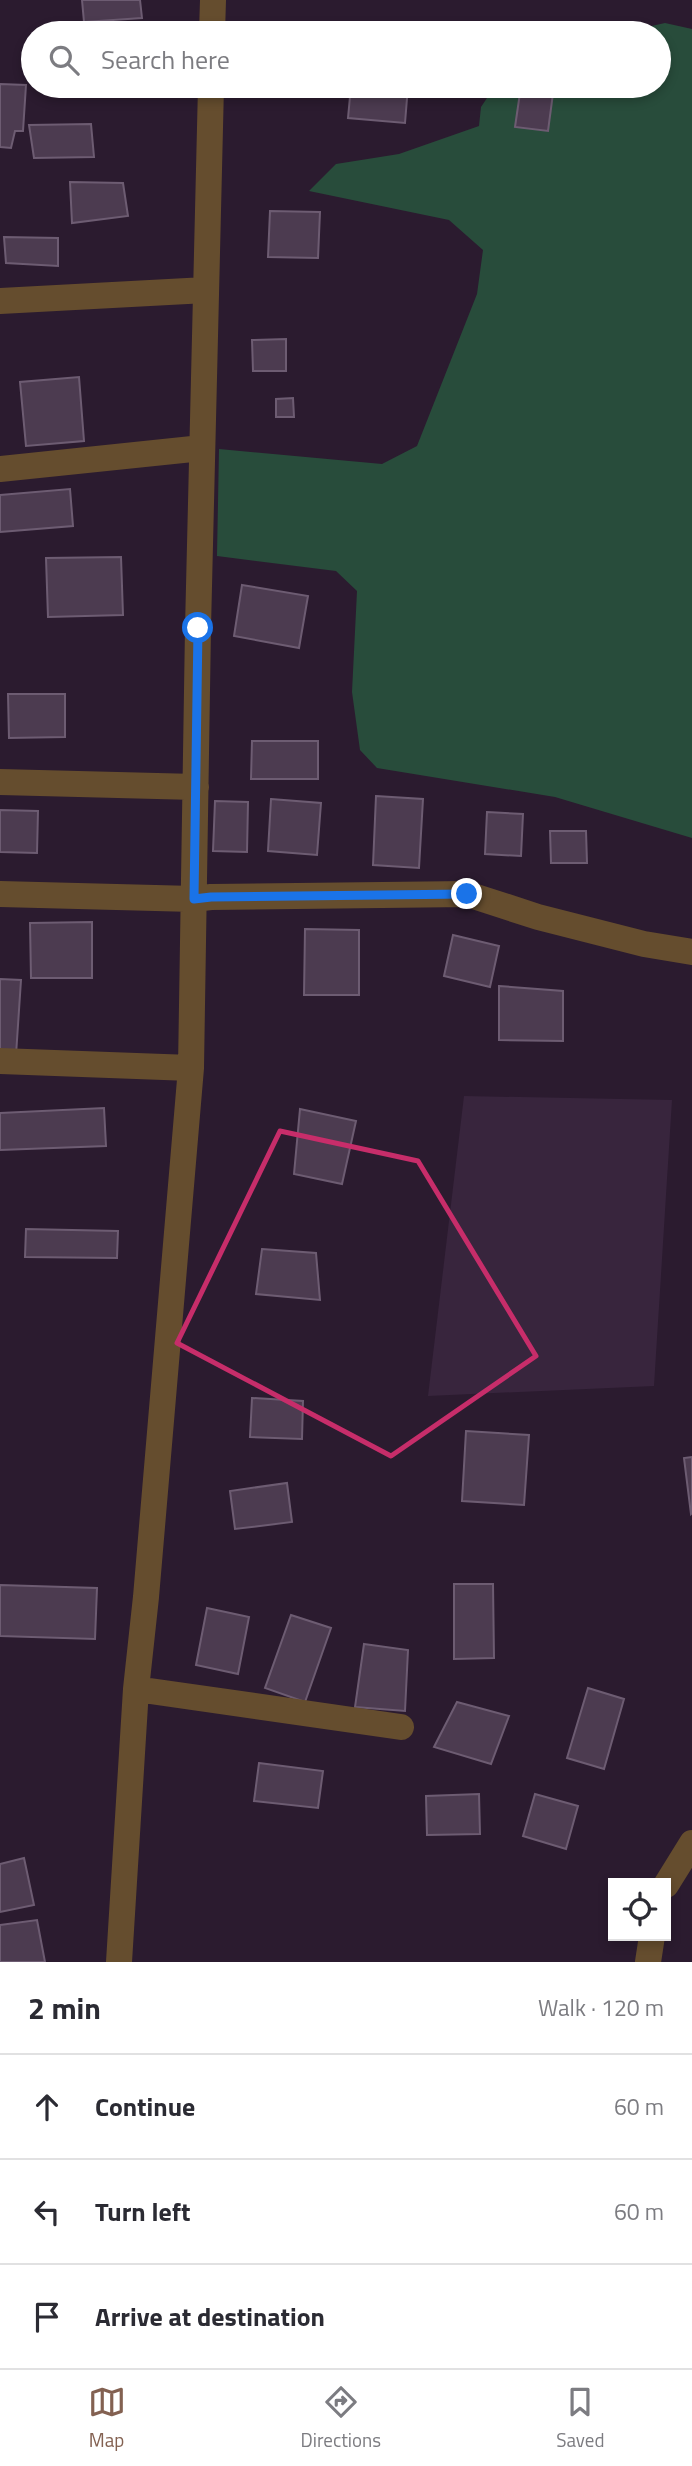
<!DOCTYPE html>
<html lang="en">
<head>
<meta charset="utf-8">
<style>
  :root { --surface:#fff; --page:#f7f7f7; --text:#2b2b33; --muted:#7c7c81; --line:#e1e1e2; --accent:#836151 }
  body { margin:0; font-family:"Titillium Web",sans-serif; background:var(--page); color:var(--text) }
  .controls { position:absolute; right:21px; bottom:21px; display:grid; overflow:hidden; border-radius:0px; box-shadow:0 4px 10px #0003 }
  .controls button { width:63px; height:63px; display:grid; place-items:center; padding:0; border:0; border-bottom:2px solid var(--line); background:var(--surface); color:var(--text); font:35px sans-serif }
  .stop { position:absolute; width:21px; height:21px; margin:-16px; border:5px solid #1a73e8; border-radius:50%; background:#fff }
  .stop.end { background:#1a73e8; border-color:#fff; box-shadow:0 2px 7px #0008 }
  .list { margin:0; padding:0; list-style:none }
  h2 { display:flex; justify-content:space-between; align-items:center; height:91px; margin:0; padding:0 28px; font-size:30px }
  h2 small { font-size:23px; font-weight:400; color:var(--muted) }
  .list li { display:grid; grid-template-columns:46px 1fr auto; gap:21px; align-items:center; box-sizing:border-box; height:105px; padding:0 28px; border-top:2px solid var(--line) }
  .list b { display:block; font-size:26px; white-space:nowrap }
  .list em { font-size:23px; font-style:normal; color:var(--muted) }
  .icon { flex:none; width:38px; height:38px; fill:none; stroke:currentColor; stroke-width:2; stroke-linecap:round; stroke-linejoin:round }
  .map { position:relative; flex:none; width:692px; height:1962px; overflow:hidden }
  .search { position:absolute; background:var(--surface); box-shadow:0 4px 10px #0003; left:21px; right:21px; top:21px; height:77px; display:flex; align-items:center; gap:18px; box-sizing:border-box; padding:0 24px; border-radius:38px; color:var(--muted); font-size:26px }
  .sheet { height:406px; background:var(--surface) }
  nav { display:flex; justify-content:space-around; align-items:center; box-sizing:border-box; height:98px; border-top:2px solid var(--line); background:var(--surface); font-size:19px; color:var(--muted) }
  nav a { display:grid; justify-items:center; gap:4px }
  nav .on { color:var(--accent) }
  .map>svg:first-child { display:block }
  .built { fill:#38253d }
  .green { fill:#284c3b }
  .building { fill:#4c3b50; stroke:#6d5c72; stroke-width:2 }
  .lines { fill:none; stroke-linecap:round; stroke-linejoin:round }
  .street { stroke:#654d2e; stroke-width:26 }
  .route { stroke:#1a73e8; stroke-width:9 }
  .marked { fill:none; stroke:#c72d6a; stroke-width:5; stroke-linejoin:round }
</style>
</head>
<body>
<div class="map">
<svg width="692" height="1962" viewBox="0 0 692 1962">
  <rect width="100%" height="100%" fill="#2b1b2f"/>
  <path class="built" d="M464,1096L672,1100L654,1386L428,1396Z"/>
  <path class="green" d="M665,23L692,29V838L555,797L377,768L360,750L352,692L357,591L336,571L217,556L219,449L382,464L417,446L477,294L483,250L449,220L309,191L336,164L399,154L479,126L481,107L495,86H659V33H599L633,30Z"/>
  <path class="building" d="M82,0H140L142,18L84,22Z
    M0,84L26,85L23,131H15L11,148L0,147Z
    M351,86H408L405,123L348,118Z
    M521,86H554L548,131L515,127Z
    M91,124L94,157L34,158L29,125Z
    M70,182L123,183L128,216L72,223Z
    M270,211L320,212L318,258L268,257Z
    M4,237L58,238V266L6,263Z
    M286,339V371H253L252,340Z
    M79,377L84,441L26,446L20,382Z
    M293,398L294,417H276V399Z
    M70,489L73,526L0,532V495Z
    M121,557L123,615L48,617L46,558Z
    M242,585L308,596L299,648L234,636Z
    M8,694H65V737L9,738Z
    M252,741H318V779H251Z
    M376,796L423,799L419,868L373,865Z
    M271,799L321,803L317,855L268,851Z
    M215,801L248,802L247,852L213,851Z
    M0,810L38,811L37,853L0,852Z
    M487,812L523,814L521,856L485,854Z
    M550,831H586L587,863H551Z
    M92,922V978H31L30,923Z
    M305,929L359,930V995H304Z
    M453,935L499,946L490,987L444,976Z
    M0,979L21,980L16,1055H0Z
    M499,986L563,991V1041L499,1040Z
    M104,1108L106,1146L0,1150V1113Z
    M300,1109L356,1121L342,1184L294,1174Z
    M26,1229L118,1231L117,1258L25,1257Z
    M262,1249L316,1253L320,1300L256,1294Z
    M252,1398L303,1401L302,1439L250,1437Z
    M466,1431L529,1435L524,1505L462,1501Z
    M692,1457V1513L691,1514L684,1458Z
    M287,1483L292,1522L235,1529L230,1491Z
    M454,1584H493L494,1658L454,1659Z
    M0,1585L97,1588L95,1639L0,1636Z
    M207,1608L249,1617L238,1674L196,1665Z
    M291,1615L331,1628L305,1702L265,1688Z
    M364,1644L408,1650L405,1711L355,1707Z
    M588,1688L624,1699L604,1769L567,1758Z
    M457,1702L509,1716L491,1764L434,1747Z
    M259,1763L323,1771L318,1808L254,1801Z
    M479,1794L480,1834L427,1835L426,1796Z
    M535,1794L578,1806L566,1849L523,1836Z
    M24,1858L34,1905L0,1912V1864Z
    M37,1920L45,1962H0V1925Z"/>
  <g class="lines">
    <path class="street" d="M212,33L213,0
      M0,301L206,290
      M0,469L202,448
      M0,782L196,787
      M0,894L194,899L211,897L467,894L538,917L644,944L692,952
      M0,1061L191,1068
      M136,1689L401,1727
      M666,1885L692,1843
      M119,1962L136,1689L146,1597L191,1068L198,628L211,86
      M648,1962L652,1936"/>
  </g>
  <g class="lines">
    <path class="route" d="M198,628L194,899L211,897L467,894"/>
  </g>
  <path class="marked" d="M280,1131L418,1161L536,1356L391,1456L177,1343Z"/>
</svg>
<div class="controls">
<button><svg class="icon" aria-label="locate" viewBox="0 0 24 24"><circle cx="12" cy="12" r="6"/><path d="M12 2v4M12 18v4M2 12h4M18 12h4"/></svg></button>
</div>
<div class="stop" style="left:198px;top:628px"></div>
<div class="stop end" style="left:467px;top:894px"></div>
<div class="search"><svg class="icon" aria-label="search" viewBox="0 0 24 24"><circle cx="10" cy="10" r="6"/><path d="M15 15l6 6"/></svg>Search here</div>
</div>
<section class="sheet">
<h2>2 min<small>Walk · 120 m</small></h2>
<ul class="list">
<li><svg class="icon" aria-label="ahead" viewBox="0 0 24 24"><path d="M12 20V5M6 11l6-6 6 6"/></svg><div><b>Continue</b></div><em>60 m</em></li>
<li><svg class="icon" aria-label="left" viewBox="0 0 24 24"><path d="M17 20v-9H6M10 6l-5 5 5 5"/></svg><div><b>Turn left</b></div><em>60 m</em></li>
<li><svg class="icon" aria-label="arrive" viewBox="0 0 24 24"><path d="M6 21V4h12l-3 4 3 4H6"/></svg><div><b>Arrive at destination</b></div></li>
</ul>
</section>
<nav>
<a class="on"><svg class="icon" aria-label="map" viewBox="0 0 24 24"><path d="M3 6l6-2 6 2 6-2v14l-6 2-6-2-6 2zM9 4v14M15 6v14"/></svg>Map</a>
<a><svg class="icon" aria-label="directions" viewBox="0 0 24 24"><path d="M12 3l9 9-9 9-9-9zM9 14v-3h6M13 9l2 2-2 2"/></svg>Directions</a>
<a><svg class="icon" aria-label="saved" viewBox="0 0 24 24"><path d="M7 4h10v16l-5-4-5 4z"/></svg>Saved</a>
</nav>
</body>
</html>
